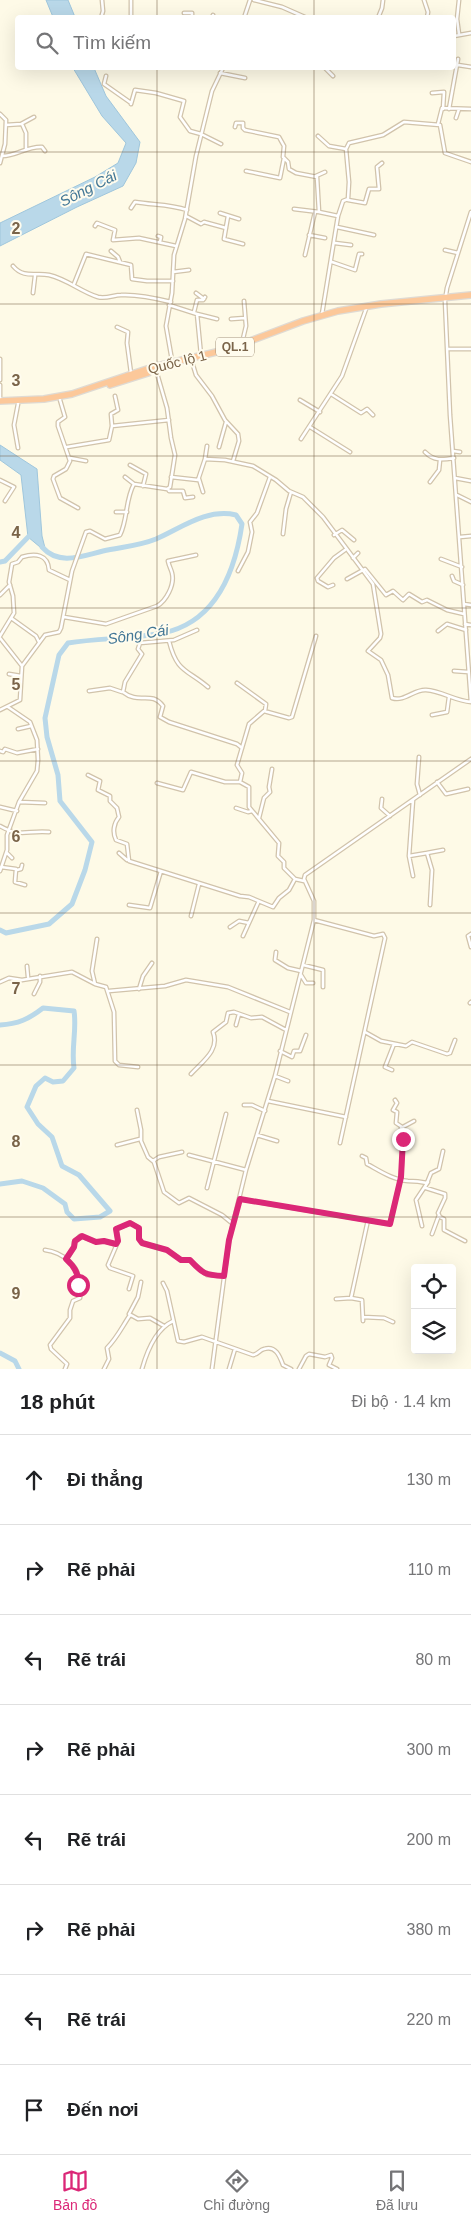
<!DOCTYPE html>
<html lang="vi">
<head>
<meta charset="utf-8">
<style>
  :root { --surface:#fff; --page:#f2f2f2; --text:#202124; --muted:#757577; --line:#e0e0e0; --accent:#db2777 }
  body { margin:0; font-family:Helvetica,sans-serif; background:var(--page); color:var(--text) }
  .controls { position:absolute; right:15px; bottom:15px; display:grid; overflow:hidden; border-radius:5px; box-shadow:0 5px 20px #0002 }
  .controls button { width:45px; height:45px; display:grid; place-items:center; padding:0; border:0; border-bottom:1px solid var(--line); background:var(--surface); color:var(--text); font:25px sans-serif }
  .stop { position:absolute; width:15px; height:15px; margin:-11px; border:4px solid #db2777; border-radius:50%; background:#fff }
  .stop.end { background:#db2777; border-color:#fff; box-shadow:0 1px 5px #0008 }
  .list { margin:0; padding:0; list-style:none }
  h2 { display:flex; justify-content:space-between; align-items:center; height:65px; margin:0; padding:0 20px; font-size:21px }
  h2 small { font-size:16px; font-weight:400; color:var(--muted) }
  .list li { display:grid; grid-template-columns:32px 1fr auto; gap:15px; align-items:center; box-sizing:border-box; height:90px; padding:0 20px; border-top:1px solid var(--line) }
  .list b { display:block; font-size:19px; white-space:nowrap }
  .list em { font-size:16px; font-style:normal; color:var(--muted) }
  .icon { flex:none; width:28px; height:28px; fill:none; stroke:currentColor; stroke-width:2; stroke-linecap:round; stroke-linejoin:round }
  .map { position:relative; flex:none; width:471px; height:1369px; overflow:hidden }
  .search { position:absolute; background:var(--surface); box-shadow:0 5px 20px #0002; left:15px; right:15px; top:15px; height:55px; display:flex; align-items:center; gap:12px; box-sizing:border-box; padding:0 18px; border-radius:5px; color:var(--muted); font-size:19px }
  .sheet { height:785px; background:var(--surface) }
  nav { display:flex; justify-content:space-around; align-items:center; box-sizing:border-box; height:70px; border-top:1px solid var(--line); background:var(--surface); font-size:14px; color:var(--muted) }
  nav a { display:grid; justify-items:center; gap:2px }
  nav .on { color:var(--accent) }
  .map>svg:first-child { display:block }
  .water { fill:#b9d8e9; stroke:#9fc6dc }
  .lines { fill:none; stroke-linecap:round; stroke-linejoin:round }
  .river { stroke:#b9d8e9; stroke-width:5 }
  .street-casing { stroke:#d1c3ab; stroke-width:5 }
  .highway-casing { stroke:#dfdad3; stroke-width:8 }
  .street { stroke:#fff; stroke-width:2.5 }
  .highway { stroke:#fcc89a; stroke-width:5.5 }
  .route { stroke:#db2777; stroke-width:6 }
  .grid { fill:none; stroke:#7a6449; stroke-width:1; stroke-opacity:0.55 }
  .labels { text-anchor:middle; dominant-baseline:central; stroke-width:4; stroke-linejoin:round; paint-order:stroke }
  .shield { fill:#fffcee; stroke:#a2927a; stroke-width:1 }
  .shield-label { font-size:12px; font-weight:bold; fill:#7a6449 }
  .street-label { font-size:14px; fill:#7a6449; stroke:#fffcee }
  .water-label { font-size:15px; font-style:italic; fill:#437796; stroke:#fffcee }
  .grid-label { font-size:16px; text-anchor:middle; font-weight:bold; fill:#7a6449; stroke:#fffcee; stroke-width:4; stroke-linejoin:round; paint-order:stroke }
</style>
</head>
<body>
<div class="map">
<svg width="471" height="1369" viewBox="0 0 471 1369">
  <rect width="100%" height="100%" fill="#fefae7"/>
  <path class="water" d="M46,0H68L75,17H53Z
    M73,68H94L106,96L140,142L136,163L123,186L77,207L0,246V223L95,177L118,163L126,143L102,116Z
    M0,445L37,469L42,536L46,552L28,537L21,475L0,460Z"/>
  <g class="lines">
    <path class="river" d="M0,562L5,561L32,533
      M0,930L6,933L49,924L72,904L85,870L92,842L60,801L58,775L47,737L45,718L59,655L68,643C99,638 132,639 163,633C216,622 235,572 242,524L236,515C207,508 181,528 156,539C139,546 121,547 103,551C82,556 59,566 42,547
      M0,1025C18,1024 29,1019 43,1008L74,1011C77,1030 71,1048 74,1068L63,1081L53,1082L45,1078L36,1086L27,1107L38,1124L52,1137L62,1166L79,1175L110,1211L100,1217L74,1219L67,1212L65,1204L43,1188L22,1181L0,1184
      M0,1353L15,1361L19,1369"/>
    <defs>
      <path id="street" d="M131,0V18
        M254,0L282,7L307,18
        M424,0L428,12L427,18
        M459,0L457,19L459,34
        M184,13H192V18
        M101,18L103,11L102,0
        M212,18L213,15
        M244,18L250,0
        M378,18L382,8L383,0
        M454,36L471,33
        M458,65L471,67
        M325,68L333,76
        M220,73L245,78
        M106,76L104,84L131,103
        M432,93L444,92L443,109
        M131,104L135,90L156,93L184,101L180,117L190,131L201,134L221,144
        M449,109L458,59
        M0,114L6,120L5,144L0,163
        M456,118L459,109
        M22,124L26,133V149
        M438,124L442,108L471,109
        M6,125L21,124L34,117
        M235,127L236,123H243V128L245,130L279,137L284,146L283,157L288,162L289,169L296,173L317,177L319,212L338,216L322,314
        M318,136L329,146L346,149L349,182L348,199L343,201L338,216
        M346,149L349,143L383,135L404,122L440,125L445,153L471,162
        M2,156C17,156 27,146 42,147L45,151
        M246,171L280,178L284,158
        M316,176L325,172
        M348,200L365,203L369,189H379L377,167L382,163
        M131,208L135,202C153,205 170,204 187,210
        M294,209L319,212
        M471,212L447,288L445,301L450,415L471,702
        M220,213L239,219
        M186,216L201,224L204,222L226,228
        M228,216L224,239L243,244
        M95,226L97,223L115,230L113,240L139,238L176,246
        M337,227L374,235
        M309,235L325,238
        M158,236L161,237L160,242
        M335,243L351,245
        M445,250L458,253
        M111,251L118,257L120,262
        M305,255L315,212
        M332,262L355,270L359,254H362
        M13,266C24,279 36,272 49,275C67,279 81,292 98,297C106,299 114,295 121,295C138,294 155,298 171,302
        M173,272L189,270
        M74,284L86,254L131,265L132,279L147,281H173
        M33,293L35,276
        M196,293L204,299
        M169,305L197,314L201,355
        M194,312L197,300H203L205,297
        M197,314L217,319
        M231,319L245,318
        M117,327L128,332L127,343L131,373
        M242,343L246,326L244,301
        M448,349H471
        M0,359V380
        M192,362L196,375L212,396L225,420L238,434L239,441L233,461
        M173,366L166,326L172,293L174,255L185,219L196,156L212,91L223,68
        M0,385V399
        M331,394L361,413L367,409L373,415
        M60,400L65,417L58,422V426L70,461L66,469L54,476L53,479L60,498L78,508
        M300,400L320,412
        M18,404L14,425L18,448
        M112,426L169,420
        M310,427L350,452
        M301,439L342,376L366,309
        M67,447L109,440L112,426L111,414L118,410L115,396
        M219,447L226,422
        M453,451L460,452
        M425,452C434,461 442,460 454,458
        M70,458L86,461
        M205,459L207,446
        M130,465L146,474L143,486
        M125,477L134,484
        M171,477L198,480L205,459L225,460L253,466L276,480L289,491L303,497L323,517L373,584L381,634L380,638L368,651L381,660L388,675L392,698C405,702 414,689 426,690C442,691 455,701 471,702
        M455,478L471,481
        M199,479L203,492
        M0,480L14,487L5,501
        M430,482L439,470L440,460
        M168,489L169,491H183L185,498L193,497
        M457,495L471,502
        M116,512H127
        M283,534L286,509L291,492
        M334,535L342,530L354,540
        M460,537L471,536
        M353,558L358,553
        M441,559L462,567
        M238,571L248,552L252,532L250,522L257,513L270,477
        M452,576L454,581L463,585
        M347,579L365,569L386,595L393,591L403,600L409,594L422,602L427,600L447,610L464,614
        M333,585L328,587L318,581L317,578L334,558L345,550
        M0,595L10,585
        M464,604L471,605
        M64,617L106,624L157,606C166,601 175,585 172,573C171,569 169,566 168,561L196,555
        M11,618L36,636L39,642
        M465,624L471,625
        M197,630L174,640L140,643L138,649L142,654L125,682L123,692C139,705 151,690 163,706L160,717L169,722L237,744L242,748
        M438,631L447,624L466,630
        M0,636L14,613L13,596L9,582L12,564L18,562L22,557C35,553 48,554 49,570L70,580
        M0,638L22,666
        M169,641C177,673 187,669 208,687
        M454,671L468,672
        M9,674L21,676
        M237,683L266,704L265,711
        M89,691L110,688L122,692
        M0,710L20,700L22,666L45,635L59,632L61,628L72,571L86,532L90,531L105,539L120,535C128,519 125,500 134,484L167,489L170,487L175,455L171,438L167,408L156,370
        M432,715L447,712L449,697
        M18,729L31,726
        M0,751L3,752L5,749L17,753L38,749
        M419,757L417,784L420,795
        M88,775L100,781L98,790L110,796V801L117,808L119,817C114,823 112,832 116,840L127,844L129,861L240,896L249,897L273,907L279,898L289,890L295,879
        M437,782L446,794L468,789
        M157,783L183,790L191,772L225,782H239
        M382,799L381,808L390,816
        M413,800L409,856L427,853L432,870L430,905
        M19,802L45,803
        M0,807L17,811
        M236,808L248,812L252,811
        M259,818L264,798L270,792L269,787L272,769
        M0,826C21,838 27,830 49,832
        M7,853L12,858
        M119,853L127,860
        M427,853L443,850
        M409,856L413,876
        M1,867L16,869L15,882L25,885
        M17,870L21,869L22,865
        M0,871L7,850V835L19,802L37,771L38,760L37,740L30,722L8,707
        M304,881L295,879L284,868V862L278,856L279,843L249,807V787L240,782L242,773L237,765L249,724L264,711L289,718L292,717L316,636
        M129,905L150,908L161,871
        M191,916L199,884
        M314,920L374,936L383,934L385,938L340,1143
        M230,927L239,921L249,923
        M471,934L468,936L471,947
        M243,936L258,903
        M276,952L275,960L288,968L301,971
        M303,965L323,970V987
        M27,966L28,977
        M301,975L306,983H313
        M0,982L9,978L22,980L72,972L95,984L106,987L114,1012L115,1061L119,1065L138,1067
        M95,984L92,971L97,939
        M139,989L143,976L152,963
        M109,991L165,986L186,980L228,987L290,1012
        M34,994L40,982V976
        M470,1003L471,1002
        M236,1025L239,1014
        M365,1032L381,1041L406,1046L412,1042L447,1054L450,1053L455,1040
        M280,1051L292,1057L294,1051H300L306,1035
        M392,1070L385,1067L394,1044
        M191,1074C203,1061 220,1050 213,1032L226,1022L228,1013L234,1012L251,1018L262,1017L286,1030
        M275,1076L288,1081
        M395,1100L397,1103L393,1110L397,1112L396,1123L402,1127
        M268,1101L346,1117
        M244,1105H252L265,1111
        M137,1110L141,1130V1141L148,1157L154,1162L164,1192L179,1203L189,1198L222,1215L233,1224
        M257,1135L277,1141
        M117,1145L140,1139
        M189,1155L246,1170
        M362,1156L366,1158L367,1164C380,1171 393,1180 408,1181C415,1181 418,1181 427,1183L431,1173L439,1169L443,1151
        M153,1161L159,1157L182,1152
        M207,1188L226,1114
        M426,1188L445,1194V1198L438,1213L440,1217L444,1219V1230L465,1241
        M239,1199L390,1224L401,1177L403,1142L401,1128L414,1121
        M422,1226L416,1200L428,1182
        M432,1234L439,1215
        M117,1244L108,1265L110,1268L133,1276L129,1289
        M45,1250C61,1252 82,1266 78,1284L81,1288L80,1298L73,1301L70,1310V1318L50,1345L51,1349L67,1364L65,1369
        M67,1259L74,1247V1242L80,1236L96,1242L104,1241L116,1245L118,1241L116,1229L131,1223L139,1228V1239L142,1243L167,1250L181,1260H190L207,1275L224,1276
        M141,1282L138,1297L129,1314L138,1319L150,1318L164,1326
        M163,1283L167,1291L178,1341L184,1342L202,1337L253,1355C259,1354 259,1350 264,1349C276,1345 280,1357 283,1365L291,1369
        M351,1298L368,1220
        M336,1299L351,1298L362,1300L363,1321
        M363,1317L384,1318L393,1322
        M104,1369L109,1359L107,1348C117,1338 122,1327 130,1315
        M142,1369C147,1351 156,1329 173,1321
        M212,1369L229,1240L246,1170L275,1076L314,920V901L304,879L305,875L471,759
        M229,1369L235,1349
        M299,1369L306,1356L309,1354L325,1357L331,1355L332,1358L329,1365L337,1369"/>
      <path id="highway" d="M110,385L148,373
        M0,401L44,399L72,394L153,367L229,349L303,321L338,311L381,304L471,295"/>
    </defs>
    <use href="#street" class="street-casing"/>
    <use href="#highway" class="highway-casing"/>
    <use href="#street" class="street"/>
    <use href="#highway" class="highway"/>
  </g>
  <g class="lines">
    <path class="route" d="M78,1285C80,1274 74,1266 66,1259L74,1247L75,1241L82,1236L96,1242L104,1241L116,1244L118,1241L116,1229L130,1223L139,1228V1239L142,1243L167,1250L181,1260H190C203,1274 205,1275 224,1276L229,1240L240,1199L390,1224L401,1177L403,1139"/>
  </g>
  <path class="grid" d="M157,0V18M314,0V18M157,68V1369M314,68V1369M0,152H471M0,304H471M0,456H471M0,608H471M0,761H471M0,913H471M0,1065H471M0,1217H471"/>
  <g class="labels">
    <rect class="shield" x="216" y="337.5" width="38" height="19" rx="4"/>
    <g class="shield-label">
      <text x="235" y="347">QL.1</text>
    </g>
    <g class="street-label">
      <text transform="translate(177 362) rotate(-14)">Quốc lộ 1</text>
    </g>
    <g class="water-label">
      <text transform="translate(88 188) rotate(-27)">Sông Cái</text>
      <text transform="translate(138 634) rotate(-9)">Sông Cái</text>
    </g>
  </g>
  <g class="grid-label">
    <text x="16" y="234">2</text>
    <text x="16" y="386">3</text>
    <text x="16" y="538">4</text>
    <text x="16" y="690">5</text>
    <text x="16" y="842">6</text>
    <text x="16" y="994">7</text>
    <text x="16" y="1147">8</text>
    <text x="16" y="1299">9</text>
  </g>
</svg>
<div class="controls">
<button><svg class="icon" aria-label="locate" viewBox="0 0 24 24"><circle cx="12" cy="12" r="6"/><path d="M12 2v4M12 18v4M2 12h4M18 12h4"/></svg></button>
<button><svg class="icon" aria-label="layers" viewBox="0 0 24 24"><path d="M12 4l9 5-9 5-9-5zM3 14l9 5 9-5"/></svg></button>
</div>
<div class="stop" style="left:78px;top:1285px"></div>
<div class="stop end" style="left:403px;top:1139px"></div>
<div class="search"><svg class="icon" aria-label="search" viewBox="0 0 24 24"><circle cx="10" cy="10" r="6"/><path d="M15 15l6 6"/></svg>Tìm kiếm</div>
</div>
<section class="sheet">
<h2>18 phút<small>Đi bộ · 1.4 km</small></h2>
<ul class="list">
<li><svg class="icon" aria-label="ahead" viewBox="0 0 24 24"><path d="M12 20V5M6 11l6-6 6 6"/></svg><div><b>Đi thẳng</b></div><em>130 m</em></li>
<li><svg class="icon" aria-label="right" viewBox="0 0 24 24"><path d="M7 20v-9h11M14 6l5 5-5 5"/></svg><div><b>Rẽ phải</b></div><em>110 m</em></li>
<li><svg class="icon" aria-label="left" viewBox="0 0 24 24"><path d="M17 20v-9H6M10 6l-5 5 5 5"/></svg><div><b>Rẽ trái</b></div><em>80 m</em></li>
<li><svg class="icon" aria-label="right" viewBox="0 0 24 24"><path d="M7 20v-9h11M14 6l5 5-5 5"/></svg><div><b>Rẽ phải</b></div><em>300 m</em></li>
<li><svg class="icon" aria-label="left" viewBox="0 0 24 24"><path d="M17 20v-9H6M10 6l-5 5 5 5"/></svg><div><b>Rẽ trái</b></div><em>200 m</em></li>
<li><svg class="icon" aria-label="right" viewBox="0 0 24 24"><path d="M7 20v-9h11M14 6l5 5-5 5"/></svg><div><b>Rẽ phải</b></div><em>380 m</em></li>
<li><svg class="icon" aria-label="left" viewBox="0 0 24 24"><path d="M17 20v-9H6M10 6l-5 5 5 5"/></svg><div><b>Rẽ trái</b></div><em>220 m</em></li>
<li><svg class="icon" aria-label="arrive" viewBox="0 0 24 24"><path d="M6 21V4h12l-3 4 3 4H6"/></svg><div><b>Đến nơi</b></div></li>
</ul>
</section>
<nav>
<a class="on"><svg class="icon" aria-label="map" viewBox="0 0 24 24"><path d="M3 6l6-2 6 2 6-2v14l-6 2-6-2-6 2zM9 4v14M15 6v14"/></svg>Bản đồ</a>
<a><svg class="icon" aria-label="directions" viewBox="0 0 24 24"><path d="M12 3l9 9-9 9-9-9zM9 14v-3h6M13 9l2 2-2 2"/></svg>Chỉ đường</a>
<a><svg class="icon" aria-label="saved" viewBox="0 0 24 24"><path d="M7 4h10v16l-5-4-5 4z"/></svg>Đã lưu</a>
</nav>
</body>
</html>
